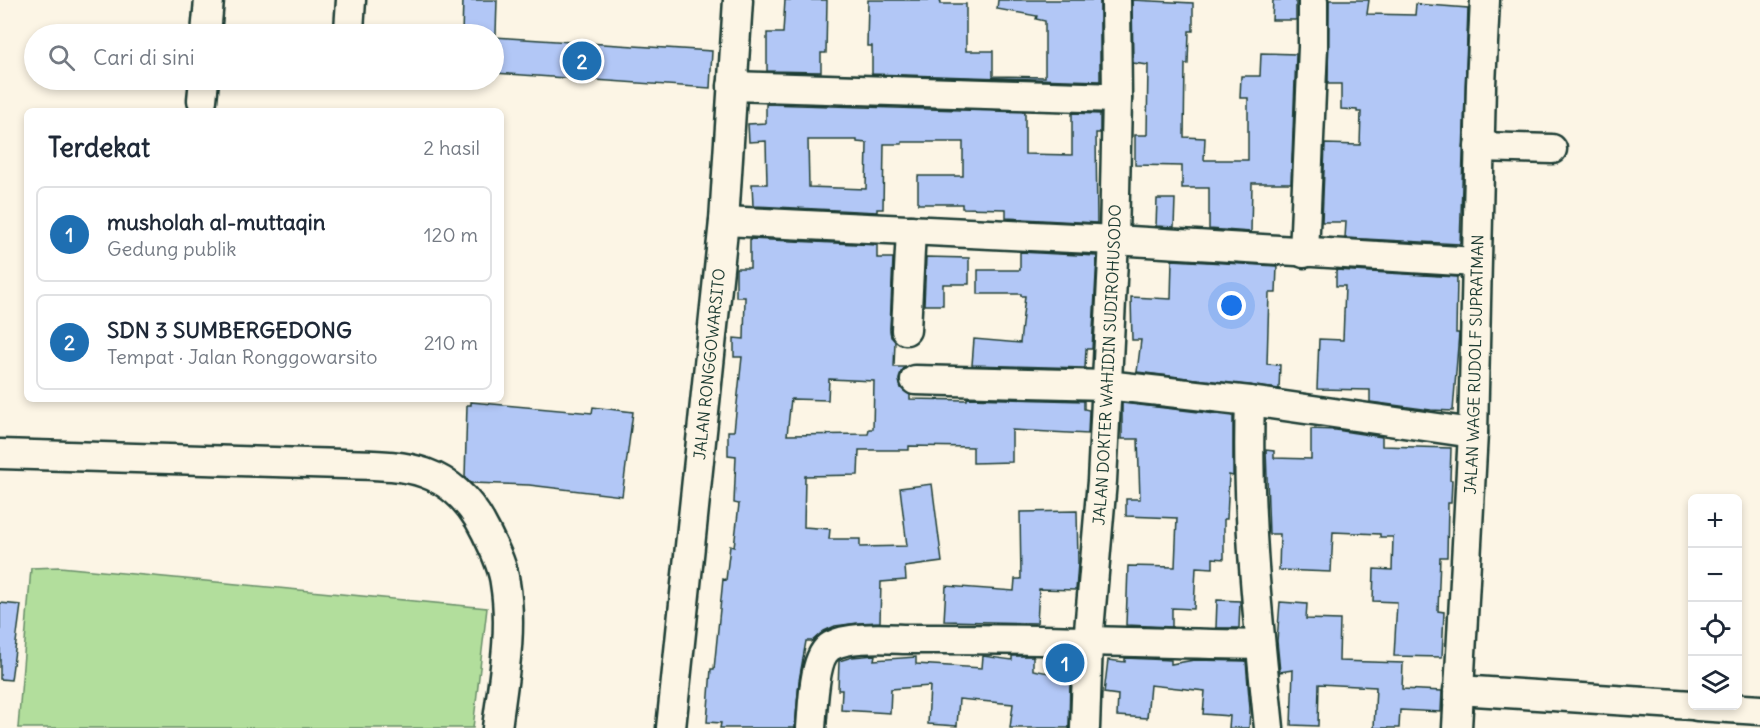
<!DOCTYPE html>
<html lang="id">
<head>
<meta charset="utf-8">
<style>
  :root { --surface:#fff; --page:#f2f2f3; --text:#1f2937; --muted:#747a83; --line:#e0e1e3; --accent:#1f6fb2 }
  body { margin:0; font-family:Delius,sans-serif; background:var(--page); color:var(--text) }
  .controls { position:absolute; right:18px; bottom:18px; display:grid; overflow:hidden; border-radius:9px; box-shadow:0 3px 9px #0003 }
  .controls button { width:54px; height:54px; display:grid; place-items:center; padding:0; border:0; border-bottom:2px solid var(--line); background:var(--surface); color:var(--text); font:30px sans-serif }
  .you { position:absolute; left:1232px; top:306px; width:21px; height:21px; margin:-15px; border:4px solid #fff; border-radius:50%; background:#1a73e8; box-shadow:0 0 0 9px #1a73e833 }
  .badge { display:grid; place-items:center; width:39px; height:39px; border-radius:50%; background:var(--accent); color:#fff; font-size:20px; font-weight:700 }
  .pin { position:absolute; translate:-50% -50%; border:3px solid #fff; box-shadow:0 2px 6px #0006 }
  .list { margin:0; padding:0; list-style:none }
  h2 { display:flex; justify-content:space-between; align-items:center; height:78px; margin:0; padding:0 24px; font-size:26px }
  h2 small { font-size:20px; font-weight:400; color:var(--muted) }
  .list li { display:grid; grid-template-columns:39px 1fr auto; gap:18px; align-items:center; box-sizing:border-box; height:96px; margin:0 12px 12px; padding:0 12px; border:2px solid var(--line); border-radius:9px }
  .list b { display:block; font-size:22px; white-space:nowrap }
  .list p { margin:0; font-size:20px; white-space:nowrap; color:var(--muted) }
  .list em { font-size:20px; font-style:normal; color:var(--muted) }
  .icon { flex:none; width:33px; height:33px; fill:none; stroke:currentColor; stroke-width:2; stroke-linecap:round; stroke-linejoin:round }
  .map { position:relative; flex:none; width:1760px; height:728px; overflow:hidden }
  .search { position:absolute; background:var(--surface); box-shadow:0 3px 9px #0003; left:24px; top:24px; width:480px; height:66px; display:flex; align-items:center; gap:15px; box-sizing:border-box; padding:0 21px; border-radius:33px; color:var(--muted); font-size:22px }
  .panel { position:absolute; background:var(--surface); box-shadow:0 3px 9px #0003; left:24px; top:108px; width:480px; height:294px; border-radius:9px }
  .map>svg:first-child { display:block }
  .green { fill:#b2de9c; stroke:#688e68; stroke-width:1.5 }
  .building { fill:#b2c7f6; stroke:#1f3d34; stroke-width:1.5; fill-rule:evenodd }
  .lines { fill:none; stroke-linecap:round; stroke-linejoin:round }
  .minor-casing { stroke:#1f3d34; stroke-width:33 }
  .minor { stroke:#fcf5e5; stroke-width:28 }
  .labels { text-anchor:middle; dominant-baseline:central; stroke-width:6; stroke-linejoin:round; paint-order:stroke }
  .street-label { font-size:16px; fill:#1f3d34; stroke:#fcf5e5 }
</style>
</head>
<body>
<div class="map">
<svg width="1760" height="728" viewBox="0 0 1760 728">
  <rect width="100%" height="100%" fill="#fcf5e5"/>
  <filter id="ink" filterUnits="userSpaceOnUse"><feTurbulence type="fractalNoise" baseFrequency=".0167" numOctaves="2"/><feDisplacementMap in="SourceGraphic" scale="12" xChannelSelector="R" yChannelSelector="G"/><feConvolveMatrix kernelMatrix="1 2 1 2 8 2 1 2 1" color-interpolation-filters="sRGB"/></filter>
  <g filter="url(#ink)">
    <path class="green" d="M60,567L487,608L473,728H18L31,568Z"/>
    <path class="building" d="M463,0H497L496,34H462Z
      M785,0H827L826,53H821V72L767,71V33H783Z
      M868,0H941L940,4H966V51H993V76L1045,77V21L1036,19L1037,16L997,9L998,0H1100V81L872,74V46H867Z
      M1132,0L1193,3V31H1189L1188,64H1185L1184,137L1205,138L1204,160H1248V98H1240L1241,76H1260L1261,53L1296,54L1291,183H1252L1251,232L1209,229V188H1182V166L1135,165V135H1147L1148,65L1133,63Z
      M1273,0H1296V20H1272Z
      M1329,0H1369L1367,14L1415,15L1416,4L1468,8L1460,244L1345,238L1346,222H1322L1325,144L1360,145L1361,112H1357V110L1341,109V84H1328Z
      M494,37L712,51L710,88L494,73Z
      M766,104L1025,112V154L1072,155V113L1100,114V133H1096L1097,223L1006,218V209L962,208V204H918V176H963V142H902V144H884L883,209H877V212L753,206L752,184H767L766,141L749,142L748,124L766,123ZM808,140H857V142L867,143L866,189L809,187Z
      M1157,199H1175L1174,227L1156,226Z
      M750,239L877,245V258H893L890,329L891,337L895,341L894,367H905L901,372L899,380L901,388L910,395V399L967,400V398L1084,401V409L1089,410L1088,434L1012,430V462L973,463V447L909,446V450H859L858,475L805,476L804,527L830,529L829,539H860V547L907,546L900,488L932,484L942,562L905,567L906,580L881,582L880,622L858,623L835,626L824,631L812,641H806L799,681L795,728H720L721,723L707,722L711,669H714L723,579L726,580L730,546L734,547L739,504L734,503L736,456L728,455V431H734L742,357H734V338L744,339L745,297H736V268H750ZM829,379L874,381L873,429H869L868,434L787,435L791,399L828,400Z
      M1020,252L1097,256L1092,349H1086L1085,368L972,365L974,339L1020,343L1025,296H1021V294H978V270H1020Z
      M926,257L969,258V284H943V305H924Z
      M1172,260L1277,266L1276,293H1269L1267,364L1280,365L1279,389L1137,372L1141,340H1132L1131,297L1171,299Z
      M1336,270L1457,277L1456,333H1459L1453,411L1431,410L1370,402V390L1317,389L1319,339L1343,340L1345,286H1336Z
      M471,402L592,413L593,407L633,412L622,496L529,485L471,483L465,477L467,405H471Z
      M1122,403L1233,416V476L1229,475L1227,519H1224V559L1213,558V568L1196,567L1194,609L1172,608V627L1126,625L1128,566L1175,567L1177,518L1126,516V499H1140L1138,439H1122Z
      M1311,429L1336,430L1382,437V446L1451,448L1450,480H1452L1451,503H1448L1447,557H1440L1438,611L1444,612L1442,657L1394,656L1397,602L1373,601L1374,569L1392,570L1393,537H1380V534L1333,532L1331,572L1279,570L1280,534H1269L1266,450L1274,451V458L1311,459Z
      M1077,511L1078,563L1076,590L1039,589L1037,623L944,621L946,586L1014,591L1015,579H1021L1020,512Z
      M1217,600L1240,601L1239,628H1216Z
      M1280,602L1307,604L1306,619L1340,620L1339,661L1403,663L1402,689L1442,691L1441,712L1400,710L1399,728H1374L1376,687L1319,684L1318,726L1291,725L1293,670L1280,672L1277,641Z
      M0,603L21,605L11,680L0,679Z
      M875,655L874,660L916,657V664L982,668L983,656L1012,660V656H1033V670L1070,677L1069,728H1010L1013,704L959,699L957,726L928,724L930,686L891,689L890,713L841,710L842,690H838L839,661L852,657Z
      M1125,658L1171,660V664L1194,660L1246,661L1250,709L1249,728H1229L1230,716L1203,714L1205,691L1150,685L1147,718L1117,716L1118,695L1104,693L1108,660L1125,662Z"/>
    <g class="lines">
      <defs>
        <g id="minor">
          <path d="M349,30L351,0"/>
          <path d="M206,34L209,0"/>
          <path d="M732,86L1117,98"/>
          <path d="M202,100L204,80"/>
          <path d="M1479,147L1552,149"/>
          <path d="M724,221L1114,240L1476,262"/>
          <path d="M1304,253L1313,47V0"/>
          <path d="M906,330L911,230"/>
          <path d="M915,380L1106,385L1250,401L1473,433"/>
          <path d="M1250,401C1246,510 1258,620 1269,728"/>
          <path d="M0,454L344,464C370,465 400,464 425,473C453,483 473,505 486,532C493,547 503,565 505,583C513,631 503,680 497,728"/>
          <path d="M1458,690L1692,705"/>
          <path d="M1697,706L1760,710"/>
          <path id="s1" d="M671,728L724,221L738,0"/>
          <path d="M811,728C813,708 813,656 831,646C850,635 891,639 913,639C1028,638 1145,643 1260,645"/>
          <path id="s2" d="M1085,728L1088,642L1102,481L1114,240L1117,98L1116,0"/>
          <path id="s3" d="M1457,728L1473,433L1481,85L1485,0"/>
        </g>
      </defs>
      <use href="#minor" class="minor-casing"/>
      <use href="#minor" class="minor"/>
    </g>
  </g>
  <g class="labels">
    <g class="street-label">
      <text stroke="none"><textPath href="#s1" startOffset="366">JALAN RONGGOWARSITO</textPath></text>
      <text stroke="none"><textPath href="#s2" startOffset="364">JALAN DOKTER WAHIDIN SUDIROHUSODO</textPath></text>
      <text stroke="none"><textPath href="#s3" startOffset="364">JALAN WAGE RUDOLF SUPRATMAN</textPath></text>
    </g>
  </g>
</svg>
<div class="controls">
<button>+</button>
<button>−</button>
<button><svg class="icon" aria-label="locate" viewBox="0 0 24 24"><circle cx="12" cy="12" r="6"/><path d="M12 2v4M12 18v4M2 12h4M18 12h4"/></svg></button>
<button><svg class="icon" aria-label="layers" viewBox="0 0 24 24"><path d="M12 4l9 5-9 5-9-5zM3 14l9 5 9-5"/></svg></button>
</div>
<div class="you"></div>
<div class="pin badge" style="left:1065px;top:663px">1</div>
<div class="pin badge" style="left:582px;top:61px">2</div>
<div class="search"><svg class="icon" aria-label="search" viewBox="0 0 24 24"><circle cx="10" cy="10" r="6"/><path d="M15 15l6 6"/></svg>Cari di sini</div>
<section class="panel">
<h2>Terdekat<small>2 hasil</small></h2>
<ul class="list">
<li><span class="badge">1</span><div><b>musholah al-muttaqin</b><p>Gedung publik</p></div><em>120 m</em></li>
<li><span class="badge">2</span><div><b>SDN 3 SUMBERGEDONG</b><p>Tempat · Jalan Ronggowarsito</p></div><em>210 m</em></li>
</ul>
</section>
</div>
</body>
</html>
